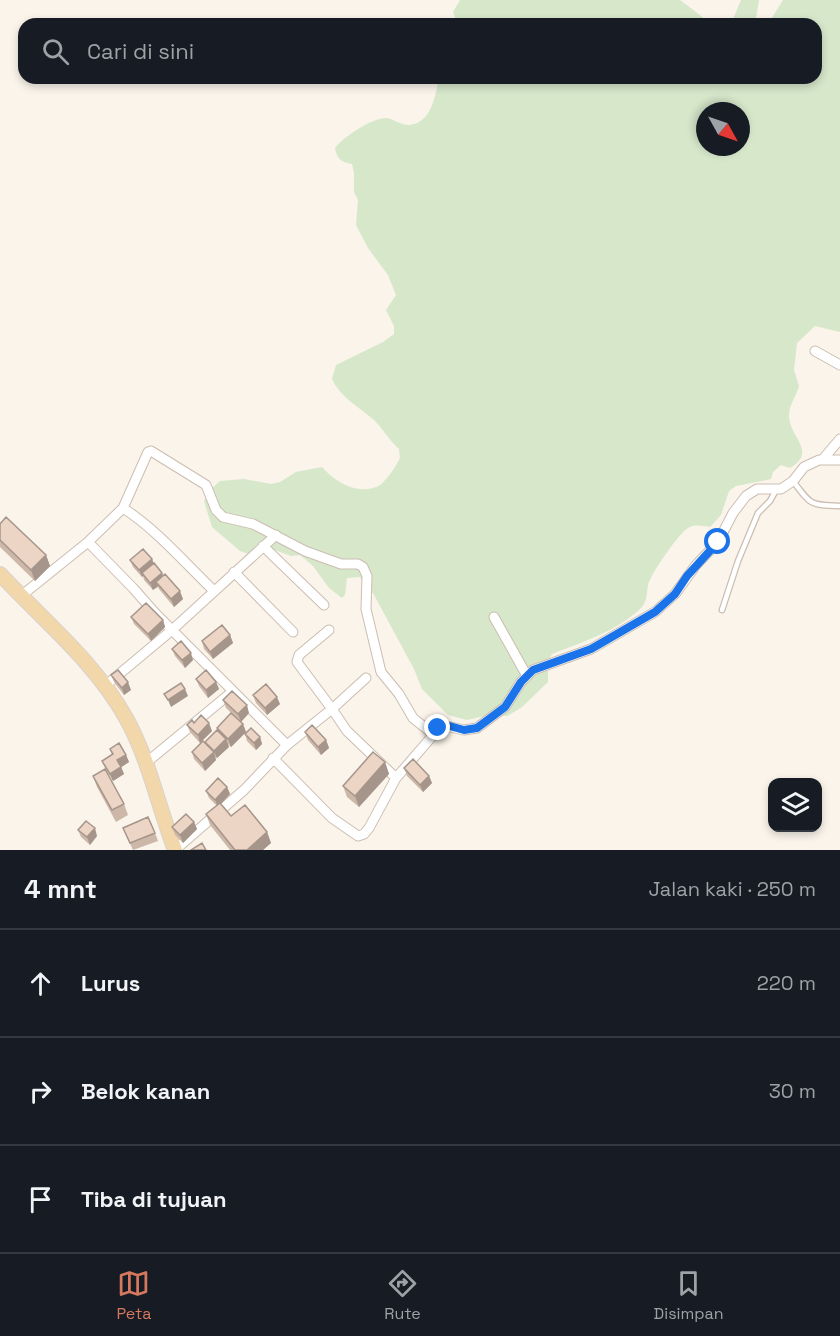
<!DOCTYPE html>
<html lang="id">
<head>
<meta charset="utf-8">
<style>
  :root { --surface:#171b24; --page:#242831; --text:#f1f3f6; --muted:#9ea1a6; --line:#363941; --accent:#d6785e }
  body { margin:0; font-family:"Space Grotesk",sans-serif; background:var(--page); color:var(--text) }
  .controls { position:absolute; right:18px; bottom:18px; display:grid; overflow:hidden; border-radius:12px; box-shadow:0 3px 9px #0003 }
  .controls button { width:54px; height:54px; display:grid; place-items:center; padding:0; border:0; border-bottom:2px solid var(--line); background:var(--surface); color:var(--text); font:30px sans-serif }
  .compass { position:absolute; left:696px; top:102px; width:54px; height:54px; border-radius:50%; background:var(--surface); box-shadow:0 3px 9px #0003; rotate:130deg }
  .stop { position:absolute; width:18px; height:18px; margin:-14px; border:4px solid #1a73e8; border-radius:50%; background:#fff }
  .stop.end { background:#1a73e8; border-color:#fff; box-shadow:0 2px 6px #0008 }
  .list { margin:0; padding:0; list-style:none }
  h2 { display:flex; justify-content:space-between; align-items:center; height:78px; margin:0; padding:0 24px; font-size:26px }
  h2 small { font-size:20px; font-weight:400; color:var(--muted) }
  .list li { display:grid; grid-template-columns:39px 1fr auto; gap:18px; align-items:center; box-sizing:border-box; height:108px; padding:0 24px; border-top:2px solid var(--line) }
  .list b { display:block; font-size:22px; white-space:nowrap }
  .list em { font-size:20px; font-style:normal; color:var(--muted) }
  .icon { flex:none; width:33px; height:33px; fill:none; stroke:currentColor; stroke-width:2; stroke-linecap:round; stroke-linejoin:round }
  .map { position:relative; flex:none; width:840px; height:850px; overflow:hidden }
  .search { position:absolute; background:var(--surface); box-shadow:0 3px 9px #0003; left:18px; right:18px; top:18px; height:66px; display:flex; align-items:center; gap:15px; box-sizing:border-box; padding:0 21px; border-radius:18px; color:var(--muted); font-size:22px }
  .sheet { height:402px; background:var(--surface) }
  nav { display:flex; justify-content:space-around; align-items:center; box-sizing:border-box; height:84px; border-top:2px solid var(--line); background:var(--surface); font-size:16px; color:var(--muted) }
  nav a { display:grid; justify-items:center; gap:3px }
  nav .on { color:var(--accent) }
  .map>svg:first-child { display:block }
  .green { fill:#d6e7ca; fill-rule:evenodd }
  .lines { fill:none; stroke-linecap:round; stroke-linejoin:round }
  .lane-casing { stroke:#ccbdb1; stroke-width:7 }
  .street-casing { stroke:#ccbdb1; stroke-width:11 }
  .primary-casing { stroke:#d8d1ce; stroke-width:16 }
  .lane { stroke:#fff; stroke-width:4.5 }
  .street { stroke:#fff; stroke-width:9 }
  .primary { stroke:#f1d7aa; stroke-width:14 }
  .wall { fill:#ccb7a9 }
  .shaded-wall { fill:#a6958a }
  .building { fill:#edd5c5; stroke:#a6958a; stroke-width:1.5 }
  .route { stroke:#1a73e8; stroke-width:8 }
</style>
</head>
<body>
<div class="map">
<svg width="840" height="850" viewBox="0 0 840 850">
  <rect width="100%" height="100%" fill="#faf4ea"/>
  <path class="green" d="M460,0H680C688,6 705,18 709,24H455L456,20L453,12Z
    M741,0H759L755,24H731Z
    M783,0H840V332L815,326L797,343L794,370L799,386C796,397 788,406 789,418C791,438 817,452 790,468L781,465L773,472L771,479L736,486L729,491L721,515L710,527C703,526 694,524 688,528C679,533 650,575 648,585C646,595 648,602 639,610C614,632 583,642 552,654L548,661V682L522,707L507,716L489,715L467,720L448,715L422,689L414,669L373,593L369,592L360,577L347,578L345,595L342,598L329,588L313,566L300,555L291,556L275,550H266L251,555L240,551L212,527L204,501L209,491L220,481L244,479L271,484L280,482L296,472L322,467C335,482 360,497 380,485C387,480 396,466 400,458L399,449C389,440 383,429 374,420C359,407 340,397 332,379L336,365L383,342L394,334V326L386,310L396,295L388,275L368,248L356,225L358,200L354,192V173L352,164C341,162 337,159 335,148C343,137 372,118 386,118C394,119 400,125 409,125C432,123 435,96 439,78H816V24H768ZM705,111H741V147H705Z"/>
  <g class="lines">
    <defs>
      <path id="lane" d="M793,481C811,505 810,505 839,506
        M722,610L738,561L758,513L770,501L776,490"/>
      <path id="street" d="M815,351L840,365
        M823,459L840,439
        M123,508L148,452L151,451L206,485L216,510L223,517L253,524L305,551L341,564H358L363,567L367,576L366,609L381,672L399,694L413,718L433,734
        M88,542L123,508C157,530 184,562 214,591
        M263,546L324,605
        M234,572L293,632
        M21,596L88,542L133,588L155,613L287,745
        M494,617L527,676
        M329,630L299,655L297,662L332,709L366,678
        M105,686L172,630L276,535
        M273,758L332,818L358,836L364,834L369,828L396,778
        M147,762L232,692
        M175,850L244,790L287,745L332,709L347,731L396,778L442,725L464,730L477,728L505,707L521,682L533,670L591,649L655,612L675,594L696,565L718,542L733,513L746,496L757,489H781L793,481L804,467L819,460H840"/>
      <path id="primary" d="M0,574C43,620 95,662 126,718C149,759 158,806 175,850"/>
    </defs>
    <use href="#lane" class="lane-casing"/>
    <use href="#street" class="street-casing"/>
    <use href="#primary" class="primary-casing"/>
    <use href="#lane" class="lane"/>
    <use href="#street" class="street"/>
    <use href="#primary" class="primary"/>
  </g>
  <path class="wall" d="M0,524L46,555L50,566L35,581L0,547Z
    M152,559L153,563L183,599L174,607L159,589L158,587L153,590L144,580L143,576L142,577L133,567L130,560Z
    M131,617L163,620L165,627L151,641L134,624Z
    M230,635L233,643L213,659L204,649L202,641Z
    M172,649L193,660L185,668L175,656Z
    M111,675L131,690L124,695L114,682Z
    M196,679L216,682L219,689L208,698L199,686Z
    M253,695L280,704L267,715L256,703Z
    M223,700L249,713L241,722L226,708Z
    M194,723L212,731L200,743L190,732L187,725Z
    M243,724L246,732L231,747L228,744L229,747L217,758L215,757L216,760L205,771L194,759L192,752L207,745L205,742L218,731L217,728Z
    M305,732L326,740L329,748L321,755L308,740Z
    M245,734L260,737L262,744L256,750L247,741Z
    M110,749L126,755L129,762L121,767L124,774L113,781L105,768L102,761L112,755Z
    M385,762L389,774L359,807L347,797L343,786Z
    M404,768L429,776L432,783L423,792L407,776Z
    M93,776L124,804L128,815L116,822L97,787Z
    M227,787L230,794L221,804L231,816L267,832L271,843L263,850H230L210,825L206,814L217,806L209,798L206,791Z
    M194,822L197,829L183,843L175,835L172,827Z
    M123,828L155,833L158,841L133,850Z
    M78,830L97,836L90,845L81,837Z"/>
  <path class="shaded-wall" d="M46,555L50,566L35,581L31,570Z
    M152,559L155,566L142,573L143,576L142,577L139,570Z
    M162,573L165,580L156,582L158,586L153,590L150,583Z
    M180,591L183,599L174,607L171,599Z
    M163,620L165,627L151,641L148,634Z
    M230,635L233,643L213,659L210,652Z
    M191,653L193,660L185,668L182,660Z
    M128,682L131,690L124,695L122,688Z
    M216,682L219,689L208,698L206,690Z
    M185,689L188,696L171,707L168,700Z
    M277,697L280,704L267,715L265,708Z
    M247,705L249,713L241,722L238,714Z
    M209,723L212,731L200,743L198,735Z
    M243,724L246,732L231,747L228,739Z
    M260,737L262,744L256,750L254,743Z
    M226,739L229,747L217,758L214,751Z
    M326,740L329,748L321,755L318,747Z
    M214,752L216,760L205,771L202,763Z
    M126,755L129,762L120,768L117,760Z
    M385,762L389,774L359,807L355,796Z
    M121,767L124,774L113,781L110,774Z
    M429,776L432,783L423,792L420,785Z
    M227,787L230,794L218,807L215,800Z
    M194,822L197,829L183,843L180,835Z
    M95,828L97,836L90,845L87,837Z
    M267,832L271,843L263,850H247Z"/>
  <path class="building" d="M6,517L46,555L31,570L0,540V524Z
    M143,549L152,559L139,570L130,560Z
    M154,563L162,573L150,583L142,573Z
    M165,574L180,591L171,599L156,582Z
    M146,603L163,620L148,634L131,617Z
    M222,625L230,635L210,652L202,641Z
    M181,641L191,653L182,660L172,649Z
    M118,670L128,682L122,688L111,675Z
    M206,670L216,682L206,690L196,679Z
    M181,683L185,689L168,700L164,694Z
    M266,684L277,697L265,708L253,695Z
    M232,691L247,705L238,714L223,700Z
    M231,713L243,724L228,739L217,728Z
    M201,715L209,723L198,735L187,725L192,720L194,723Z
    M312,725L326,740L318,747L305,732Z
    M251,728L260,737L254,743L245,734Z
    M217,730L226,739L214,751L205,742Z
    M203,741L214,752L202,763L192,752Z
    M119,743L126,755L117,760L121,767L110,774L102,761L113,754L110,749Z
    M373,752L385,762L355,796L343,786Z
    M413,759L429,776L420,785L404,768Z
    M105,769L124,804L112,810L93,776Z
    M218,778L227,787L215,800L206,791Z
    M220,803L231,816L245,805L267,832L247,850H235L206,814Z
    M186,814L194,822L180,835L172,827Z
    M148,817L155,833L130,843L123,828Z
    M86,821L95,828L87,837L78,830Z
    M202,843L206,850H191Z"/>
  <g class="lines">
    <path class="route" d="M438,728L446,725L464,730L477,728L505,707L521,682L533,670L591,649L655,612L675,594L687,576L718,542"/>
  </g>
</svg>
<div class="controls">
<button><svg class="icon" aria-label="layers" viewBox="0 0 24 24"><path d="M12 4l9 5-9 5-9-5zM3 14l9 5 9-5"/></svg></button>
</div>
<svg class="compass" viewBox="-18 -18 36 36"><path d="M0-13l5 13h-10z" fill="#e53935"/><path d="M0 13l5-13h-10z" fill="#9ea1a6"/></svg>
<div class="stop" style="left:718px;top:542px"></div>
<div class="stop end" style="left:438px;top:728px"></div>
<div class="search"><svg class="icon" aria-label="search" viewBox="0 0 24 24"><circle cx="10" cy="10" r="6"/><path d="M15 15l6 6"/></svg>Cari di sini</div>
</div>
<section class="sheet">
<h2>4 mnt<small>Jalan kaki · 250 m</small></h2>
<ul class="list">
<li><svg class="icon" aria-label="ahead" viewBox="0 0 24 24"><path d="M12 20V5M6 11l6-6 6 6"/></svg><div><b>Lurus</b></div><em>220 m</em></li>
<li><svg class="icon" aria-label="right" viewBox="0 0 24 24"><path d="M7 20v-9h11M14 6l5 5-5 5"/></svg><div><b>Belok kanan</b></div><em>30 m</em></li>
<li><svg class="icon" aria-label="arrive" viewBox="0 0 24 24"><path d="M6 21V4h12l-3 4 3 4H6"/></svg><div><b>Tiba di tujuan</b></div></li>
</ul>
</section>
<nav>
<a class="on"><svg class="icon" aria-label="map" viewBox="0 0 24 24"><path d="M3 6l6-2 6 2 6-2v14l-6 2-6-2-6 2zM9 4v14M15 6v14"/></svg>Peta</a>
<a><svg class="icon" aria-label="directions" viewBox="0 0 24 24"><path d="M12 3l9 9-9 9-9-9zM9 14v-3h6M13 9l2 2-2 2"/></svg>Rute</a>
<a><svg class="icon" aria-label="saved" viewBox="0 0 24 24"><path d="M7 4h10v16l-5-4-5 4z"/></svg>Disimpan</a>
</nav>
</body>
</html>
